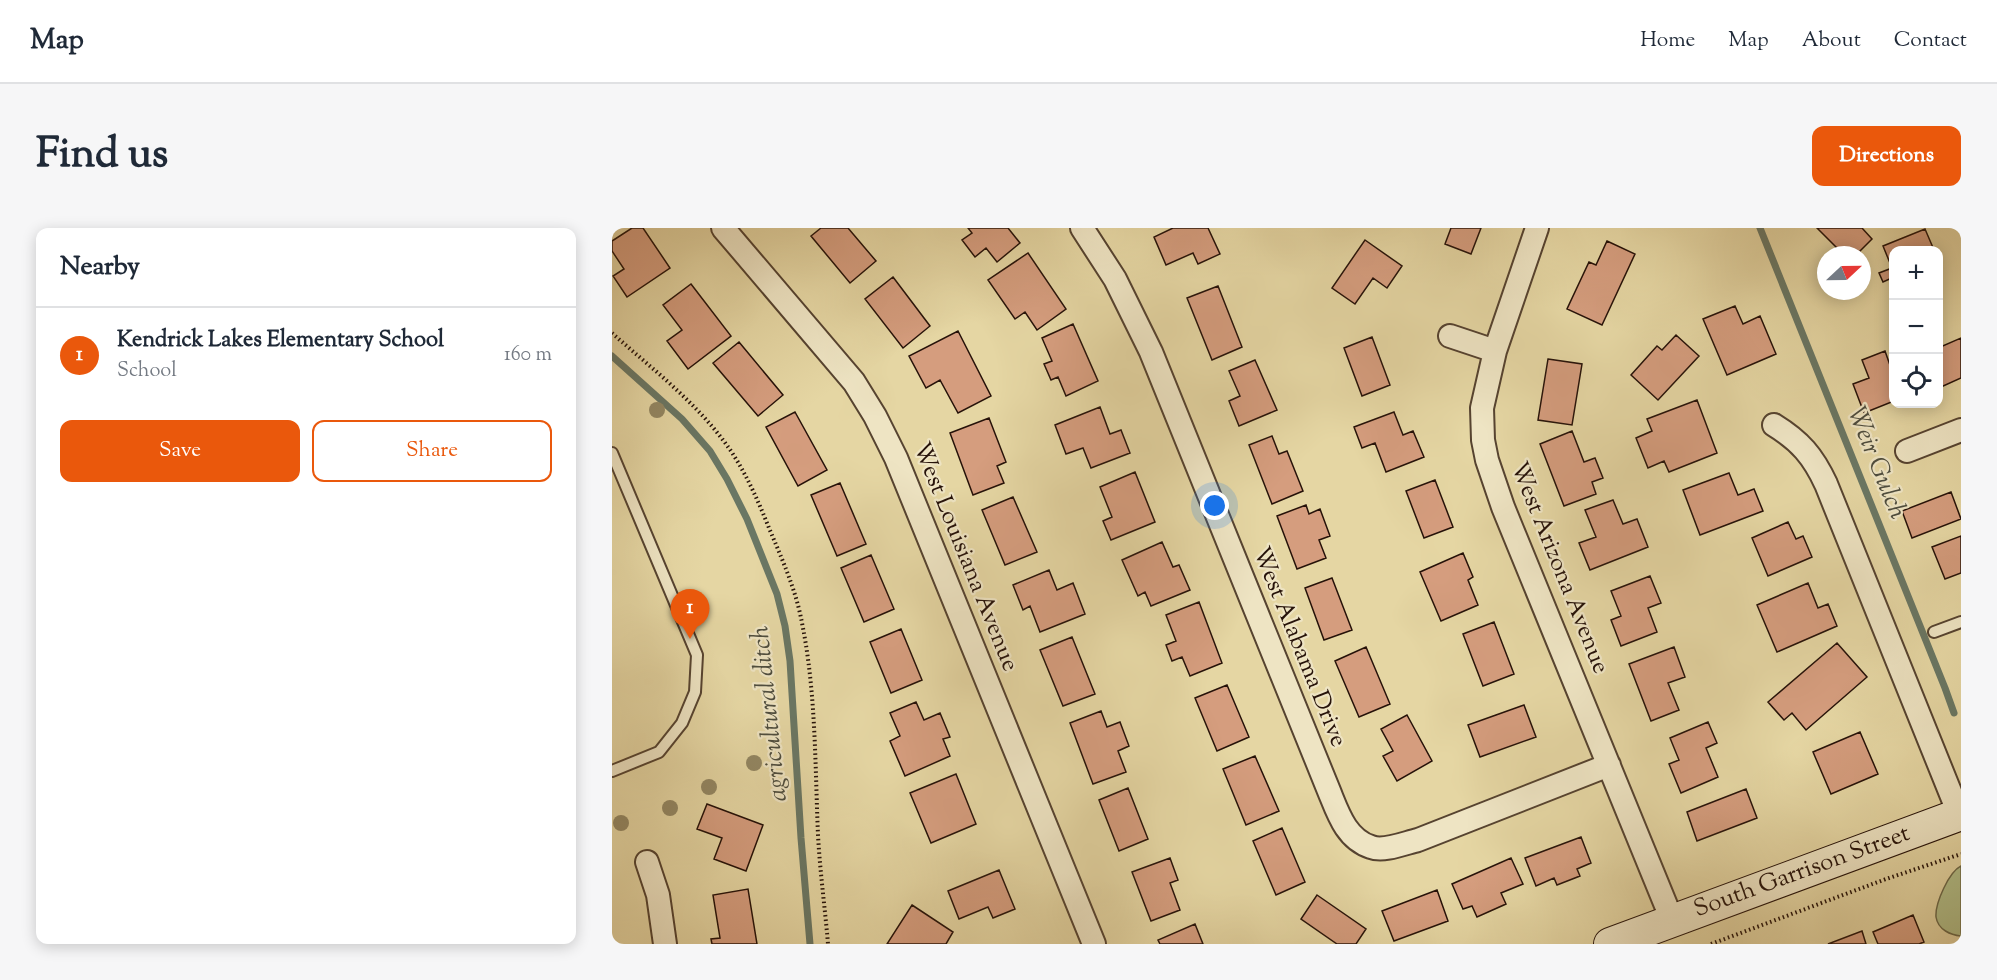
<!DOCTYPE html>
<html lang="en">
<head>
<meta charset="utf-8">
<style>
  :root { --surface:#fff; --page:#f6f6f7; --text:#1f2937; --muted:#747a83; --line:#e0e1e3; --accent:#ea580c }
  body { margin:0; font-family:"Sorts Mill Goudy",serif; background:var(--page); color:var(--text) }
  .controls { position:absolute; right:18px; top:18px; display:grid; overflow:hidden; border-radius:12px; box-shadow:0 3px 15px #0003 }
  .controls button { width:54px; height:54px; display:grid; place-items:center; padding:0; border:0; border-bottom:2px solid var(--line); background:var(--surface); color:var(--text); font:30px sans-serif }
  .compass { position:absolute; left:1205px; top:18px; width:54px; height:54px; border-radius:50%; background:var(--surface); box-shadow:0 3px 15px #0003; rotate:68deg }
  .you { position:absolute; left:603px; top:278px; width:21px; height:21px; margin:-15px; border:4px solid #fff; border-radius:50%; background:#1a73e8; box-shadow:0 0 0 9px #1a73e833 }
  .badge { display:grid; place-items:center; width:39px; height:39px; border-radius:50%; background:var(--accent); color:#fff; font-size:20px; font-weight:700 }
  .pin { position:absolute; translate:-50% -50px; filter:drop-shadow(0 2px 3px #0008) }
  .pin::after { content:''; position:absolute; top:32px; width:21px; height:18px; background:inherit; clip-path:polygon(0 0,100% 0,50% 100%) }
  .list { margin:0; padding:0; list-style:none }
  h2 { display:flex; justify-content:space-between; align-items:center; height:78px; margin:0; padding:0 24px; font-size:26px }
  h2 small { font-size:20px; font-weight:400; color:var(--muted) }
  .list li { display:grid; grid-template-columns:39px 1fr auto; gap:18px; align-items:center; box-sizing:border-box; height:96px; padding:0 24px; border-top:2px solid var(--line) }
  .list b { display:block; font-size:22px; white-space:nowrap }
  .list p { margin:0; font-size:20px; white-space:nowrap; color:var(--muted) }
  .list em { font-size:20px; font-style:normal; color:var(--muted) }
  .actions { display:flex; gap:12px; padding:18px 24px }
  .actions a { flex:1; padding:14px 0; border:2px solid var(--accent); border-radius:12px; text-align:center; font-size:21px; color:var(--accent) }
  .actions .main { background:var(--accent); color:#fff }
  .icon { flex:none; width:33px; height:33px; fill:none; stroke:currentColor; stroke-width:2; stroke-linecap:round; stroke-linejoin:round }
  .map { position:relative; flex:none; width:1349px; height:716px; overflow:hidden; border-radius:12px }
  header { display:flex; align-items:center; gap:36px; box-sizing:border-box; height:84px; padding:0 30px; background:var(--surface); border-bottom:2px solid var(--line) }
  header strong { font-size:28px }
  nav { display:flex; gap:33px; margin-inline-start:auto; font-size:21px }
  .intro { display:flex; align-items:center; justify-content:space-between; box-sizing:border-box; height:144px; padding:0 36px }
  h1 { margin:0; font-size:42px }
  .button { padding:15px 27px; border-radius:12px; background:var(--accent); color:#fff; font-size:21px; font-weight:700 }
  main { display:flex; gap:36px; padding:0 36px }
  aside { flex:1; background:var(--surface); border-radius:12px; box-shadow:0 3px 15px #0003 }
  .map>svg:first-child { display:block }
  .green { fill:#b1be88; stroke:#6c6848; stroke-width:1.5 }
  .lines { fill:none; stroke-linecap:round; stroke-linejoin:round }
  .stream { stroke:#6a7764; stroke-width:7 }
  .building { fill:#d59d7e; stroke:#261209; stroke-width:1.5 }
  .service-casing { stroke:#564330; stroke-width:14 }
  .minor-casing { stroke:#564330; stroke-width:26 }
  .secondary-casing { stroke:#261209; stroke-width:34 }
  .path { stroke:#261209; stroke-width:4; stroke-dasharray:1.5 3; stroke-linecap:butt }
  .service { stroke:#eee4c3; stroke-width:10 }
  .minor { stroke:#eee4c3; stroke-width:22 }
  .secondary { stroke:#eee4c3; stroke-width:32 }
  .tree { fill:#938763 }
  .labels { text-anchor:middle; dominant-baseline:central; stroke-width:4.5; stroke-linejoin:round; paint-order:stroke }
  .street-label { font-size:24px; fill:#261209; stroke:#eee4c3 }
  .water-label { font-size:26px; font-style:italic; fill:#4e4d3e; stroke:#eee4c3 }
</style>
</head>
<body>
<header>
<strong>Map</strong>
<nav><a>Home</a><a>Map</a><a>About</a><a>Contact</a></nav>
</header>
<div class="intro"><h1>Find us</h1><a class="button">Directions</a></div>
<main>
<aside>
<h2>Nearby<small></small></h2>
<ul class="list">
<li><span class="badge">1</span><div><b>Kendrick Lakes Elementary School</b><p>School</p></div><em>160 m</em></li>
</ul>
<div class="actions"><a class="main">Save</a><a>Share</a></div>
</aside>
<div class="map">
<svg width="1349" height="716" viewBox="0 0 1349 716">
  <rect width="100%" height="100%" fill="#e5d6a3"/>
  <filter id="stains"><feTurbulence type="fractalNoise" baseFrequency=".00333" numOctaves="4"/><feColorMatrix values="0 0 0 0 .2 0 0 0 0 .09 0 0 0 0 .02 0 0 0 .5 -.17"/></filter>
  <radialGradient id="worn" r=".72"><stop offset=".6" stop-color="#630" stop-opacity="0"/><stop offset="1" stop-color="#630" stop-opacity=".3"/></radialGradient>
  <path class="green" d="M1349,638V708C1339,707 1326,702 1324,689C1323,675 1337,644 1349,638Z"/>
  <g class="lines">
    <path class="stream" d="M1148,0L1333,460L1342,485
      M0,128L70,191L98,223L115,251L135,291L165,366L173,398L178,433L189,610L198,716"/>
  </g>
  <path class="building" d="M20,0H31L58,40L15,69L1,48L12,41L0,23V13Z
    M209,0H236L264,33L238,55L199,8Z
    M356,0H396L408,15L385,34L374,20L363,29L350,12L360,5Z
    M561,0H596L608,26L586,36L581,25L554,37L542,9Z
    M839,0H869L859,26L833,16Z
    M1205,0H1250L1260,11L1244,27H1232Z
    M1313,1L1322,22H1282V49L1271,54L1267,45L1280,40L1271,18Z
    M753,12L790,38L775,60L761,50L743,76L720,60Z
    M995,13L1023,26L990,97L955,81L977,34L984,37Z
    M416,25L454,81L425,102L413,84L403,91L376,52Z
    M281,49L318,98L291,120L253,71Z
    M79,56L119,108L76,141L55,113L70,102L51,77Z
    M606,58L630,119L600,132L575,70Z
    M1123,78L1131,96L1148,88L1164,126L1115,147L1091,91Z
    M461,96L486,153L454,168L446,149L439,152L432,136L440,133L430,110Z
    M346,103L379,168L346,185L328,152L314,160L297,128Z
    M1064,107L1087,128L1046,172L1019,147L1045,118L1050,122Z
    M760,109L778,157L750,168L732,120Z
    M1349,110V150L1329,159L1326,153V120Z
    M127,114L171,167L146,188L101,135Z
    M1273,123L1279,140L1282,139V173L1252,185L1241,156L1257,150L1250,132Z
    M936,131L970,136L960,197L926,192Z
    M643,132L665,182L627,198L617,173L628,168L617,143Z
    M1085,172L1105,225L1057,244L1052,233L1036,240L1024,210L1040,203L1035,191Z
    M488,179L498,206L509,202L518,225L479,240L471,220L454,226L443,197Z
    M183,184L215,242L186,258L154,199Z
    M782,184L791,207L801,203L812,229L774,244L763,215L750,220L742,199Z
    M377,190L394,234L385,238L392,255L361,267L338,205Z
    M960,203L972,234L983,230L991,250L980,254L984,266L952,278L928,216Z
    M660,208L667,226L675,223L691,263L660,276L637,217Z
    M523,244L543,294L499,312L491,293L500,289L488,259Z
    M1117,245L1126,267L1142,261L1151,283L1088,307L1071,262Z
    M823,252L841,299L812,310L794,263Z
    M228,255L254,316L225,328L199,267Z
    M1339,264L1349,291L1300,310L1290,283Z
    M401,269L425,324L393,337L370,282Z
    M1001,272L1011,296L1025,291L1036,319L978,342L967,315L984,309L973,282Z
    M694,277L697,286L708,281L718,308L707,312L714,330L685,341L665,288Z
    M1176,294L1184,311L1191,308L1200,329L1156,348L1140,310Z
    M1349,308V345L1333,351L1320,319Z
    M550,314L561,339L567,337L578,362L539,378L533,364L526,368L510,332Z
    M851,325L861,349L856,352L866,377L829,393L808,344Z
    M259,327L282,381L252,394L229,340Z
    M437,342L445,362L461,355L473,386L428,404L418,378L411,382L401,357Z
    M1038,348L1049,375L1036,380L1045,404L1009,418L999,392L1009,388L999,363Z
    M720,350L740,402L712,412L693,360Z
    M1196,355L1206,380L1216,376L1225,398L1165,424L1145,377Z
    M587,374L610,435L578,448L570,429L560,433L554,417L564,413L554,387Z
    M882,394L902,446L871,458L851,406Z
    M289,401L310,452L279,465L258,414Z
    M460,409L483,466L451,478L428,422Z
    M1225,415L1255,449L1194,502L1180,485L1172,492L1156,474Z
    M754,419L778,476L747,489L723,433Z
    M1062,419L1073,449L1056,455L1067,482L1039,493L1017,436Z
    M615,457L637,509L605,523L583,470Z
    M304,474L312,492L328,485L338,509L331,511L338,528L293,548L278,513L288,508L278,485Z
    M912,477L924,509L868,529L856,497Z
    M489,483L495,499L508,494L517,518L506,523L514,544L481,556L458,495Z
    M795,487L820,533L785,553L771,528L781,523L769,501Z
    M1096,494L1105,515L1094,520L1106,549L1069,565L1057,536L1067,532L1058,510Z
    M1248,504L1266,546L1219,566L1201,524Z
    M643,528L667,583L634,597L611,541Z
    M344,546L364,596L319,615L298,565Z
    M516,560L536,611L507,623L487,572Z
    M1134,561L1145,590L1085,613L1075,584Z
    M95,576L151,597L134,643L102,631L110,610L85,601Z
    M670,600L693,654L664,667L641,613Z
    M969,609L979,635L965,641L968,648L945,657L942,650L924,658L913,630Z
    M558,630L566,652L558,655L568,682L539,693L520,644Z
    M899,630L911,656L889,665L894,676L865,689L860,678L851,681L840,656Z
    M387,642L403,681L381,690L376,679L347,691L336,663Z
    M136,661L145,716H100L99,711L108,710L101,667Z
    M825,662L836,693L782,713L770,683Z
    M705,667L754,701L744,716H725L689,691Z
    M300,677L341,704L334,716H275Z
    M1301,687L1312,714L1307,716H1266L1261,704Z
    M583,696L591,716H548L546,712Z
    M1250,703L1254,716H1216Z"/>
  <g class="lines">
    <defs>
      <path id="service" d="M0,225L85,427L83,464L70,495L47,524L0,543
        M1322,404L1349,394"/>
      <path id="minor" d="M111,0L242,154L263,188L284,230L482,716
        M470,0L503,51L539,124L717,563C726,585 734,611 759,619C772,624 793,615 806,612L997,537
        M925,0L883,123L870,180L871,212L875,232L891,279L1060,692
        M838,108L883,123
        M1162,197C1188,213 1201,228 1214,256L1347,586
        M1295,223L1349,202
        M35,634L46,667L53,716"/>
      <path id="secondary" d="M998,716L1349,586"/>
    </defs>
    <use href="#service" class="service-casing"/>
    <use href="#minor" class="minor-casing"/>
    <use href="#secondary" class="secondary-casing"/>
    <path class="path" d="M0,105C38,139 80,171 111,212C131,238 145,270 157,300C170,331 184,362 190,395C204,464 203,537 206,607C208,644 213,680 216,716
      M1099,716L1274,651L1349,626"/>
    <use href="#service" class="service"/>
    <use href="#minor" class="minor"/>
    <use href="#secondary" class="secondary"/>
  </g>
  <g class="tree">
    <circle cx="45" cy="182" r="8"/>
    <circle cx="142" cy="535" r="8"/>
    <circle cx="97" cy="559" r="8"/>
    <circle cx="58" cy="580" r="8"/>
    <circle cx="9" cy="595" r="8"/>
  </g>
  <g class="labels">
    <g class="street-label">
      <text transform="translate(353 329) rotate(68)">West Louisiana Avenue</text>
      <text transform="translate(947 340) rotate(68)">West Arizona Avenue</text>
      <text transform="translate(687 419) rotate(68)">West Alabama Drive</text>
      <text transform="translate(1190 644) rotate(-20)">South Garrison Street</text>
    </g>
    <g class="water-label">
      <text transform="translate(1264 235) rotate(68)">Weir Gulch</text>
      <text transform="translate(158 486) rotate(-96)">agricultural ditch</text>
    </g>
  </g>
  <rect width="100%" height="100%" filter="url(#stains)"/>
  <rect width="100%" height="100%" fill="url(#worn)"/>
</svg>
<div class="controls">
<button>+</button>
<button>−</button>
<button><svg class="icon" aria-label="locate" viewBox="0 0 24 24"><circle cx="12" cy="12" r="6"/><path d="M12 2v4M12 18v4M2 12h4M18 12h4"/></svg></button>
</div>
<svg class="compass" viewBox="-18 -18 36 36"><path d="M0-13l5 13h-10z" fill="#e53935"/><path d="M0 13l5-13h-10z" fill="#747a83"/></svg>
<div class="you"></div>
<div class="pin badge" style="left:78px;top:411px">1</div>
</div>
</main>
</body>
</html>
